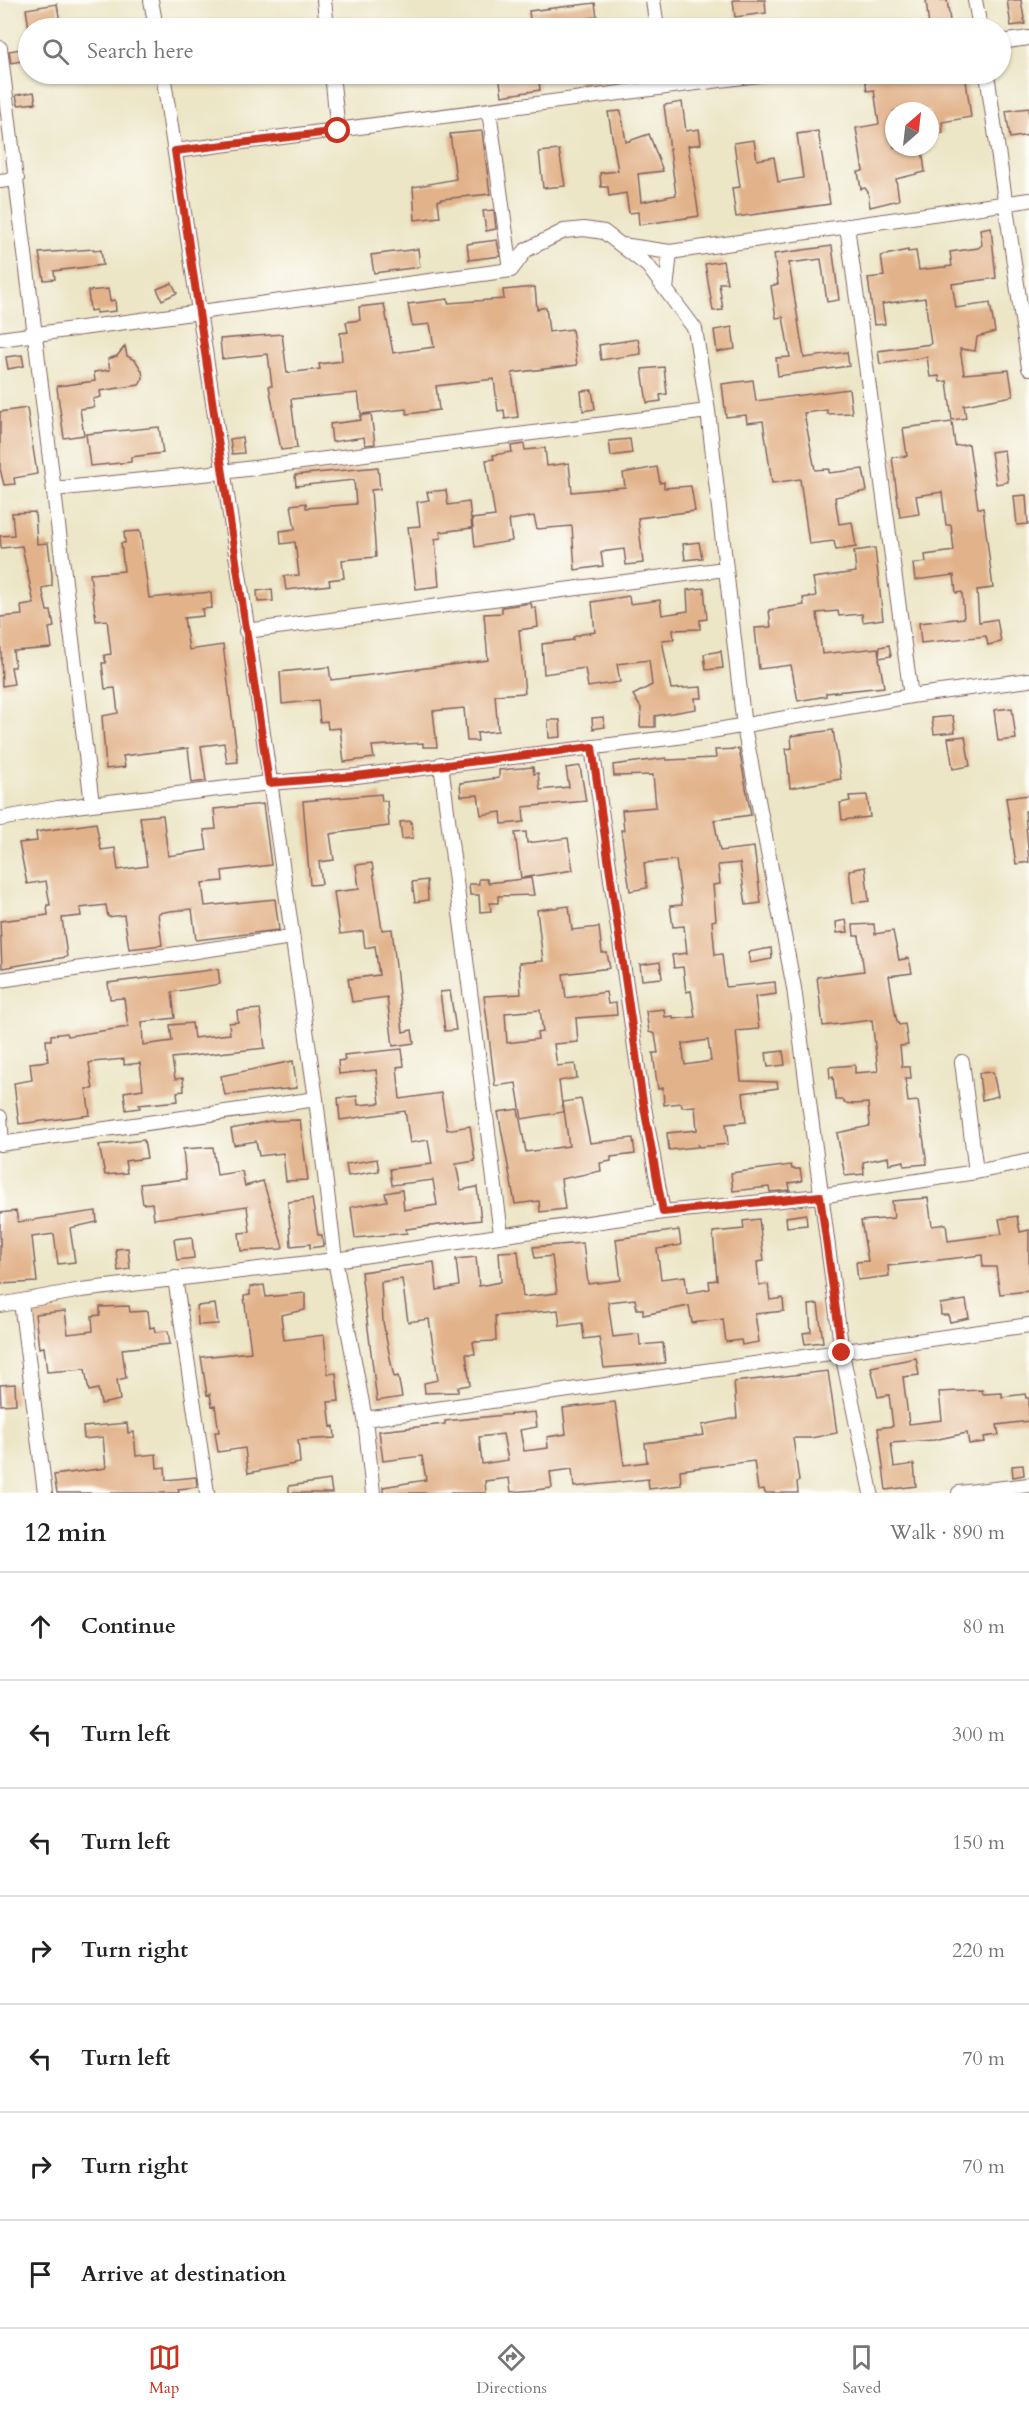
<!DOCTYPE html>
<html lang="en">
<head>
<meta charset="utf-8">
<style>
  :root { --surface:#fff; --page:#f2f2f2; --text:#222; --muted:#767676; --line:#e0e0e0; --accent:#c8321e }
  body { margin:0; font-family:Cardo,serif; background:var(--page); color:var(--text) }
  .compass { position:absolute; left:885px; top:102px; width:54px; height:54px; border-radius:50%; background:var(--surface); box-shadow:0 2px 4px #0004; rotate:28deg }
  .stop { position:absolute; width:18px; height:18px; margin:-14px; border:4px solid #c8321e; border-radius:50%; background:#fff }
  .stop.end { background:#c8321e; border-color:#fff; box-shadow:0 2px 6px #0008 }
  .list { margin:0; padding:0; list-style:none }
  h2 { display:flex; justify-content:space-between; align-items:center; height:78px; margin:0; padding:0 24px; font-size:26px }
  h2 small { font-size:20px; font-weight:400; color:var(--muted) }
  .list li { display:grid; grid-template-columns:39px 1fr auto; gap:18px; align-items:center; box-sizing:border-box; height:108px; padding:0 24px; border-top:2px solid var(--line) }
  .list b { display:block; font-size:22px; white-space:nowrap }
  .list em { font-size:20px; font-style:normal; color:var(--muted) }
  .icon { flex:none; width:33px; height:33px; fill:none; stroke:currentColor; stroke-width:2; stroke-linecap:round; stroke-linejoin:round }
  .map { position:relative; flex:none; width:1029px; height:1493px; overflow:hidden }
  .search { position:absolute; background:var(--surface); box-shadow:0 2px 4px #0004; left:18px; right:18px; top:18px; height:66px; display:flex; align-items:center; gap:15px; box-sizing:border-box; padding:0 21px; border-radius:33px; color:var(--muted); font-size:22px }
  .sheet { height:834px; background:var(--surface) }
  nav { display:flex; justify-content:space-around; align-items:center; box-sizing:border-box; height:84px; border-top:2px solid var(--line); background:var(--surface); font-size:16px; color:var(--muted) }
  nav a { display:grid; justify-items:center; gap:3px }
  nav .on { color:var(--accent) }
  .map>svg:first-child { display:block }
  .building { fill:#e2b28a; fill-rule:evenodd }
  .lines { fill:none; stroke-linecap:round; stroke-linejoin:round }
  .street-casing { stroke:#836461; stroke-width:16 }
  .street { stroke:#fff; stroke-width:14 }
  .route { stroke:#c8321e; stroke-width:8 }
</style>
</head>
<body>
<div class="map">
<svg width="1029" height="1493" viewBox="0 0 1029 1493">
  <rect width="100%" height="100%" fill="#fdfcf7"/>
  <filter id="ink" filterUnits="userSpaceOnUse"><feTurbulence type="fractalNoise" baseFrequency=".0167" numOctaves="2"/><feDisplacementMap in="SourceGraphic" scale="12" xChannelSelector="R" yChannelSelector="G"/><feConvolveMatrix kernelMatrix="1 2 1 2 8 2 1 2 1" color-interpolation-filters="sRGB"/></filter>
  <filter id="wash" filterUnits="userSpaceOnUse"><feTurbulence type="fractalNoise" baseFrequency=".008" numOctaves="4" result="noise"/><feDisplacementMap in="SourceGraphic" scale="24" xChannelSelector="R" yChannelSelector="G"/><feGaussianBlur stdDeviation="1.35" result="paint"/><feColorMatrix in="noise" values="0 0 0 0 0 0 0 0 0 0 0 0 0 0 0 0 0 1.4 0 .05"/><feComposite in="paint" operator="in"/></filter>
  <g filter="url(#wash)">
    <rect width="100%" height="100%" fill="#ece5c6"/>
    <g id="blocks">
      <path class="building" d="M733,0H765L766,13L735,17Z
        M926,0H947L951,28H929Z
        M1007,0H1021L1025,24L1011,26Z
        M595,3L597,17L589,18L590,28H531L529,11Z
        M57,4L61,28H29L26,9Z
        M20,49L22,61L11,63L9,51Z
        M499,74H538L540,90L502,96Z
        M577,74H615V81L579,85Z
        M897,74H965L971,117L942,122L943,133L930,135V111H894V147H922L925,172L896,179L899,200L870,207L868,192L865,188L861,189L858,172L863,171L856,128L879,124L874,90L867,91L865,77Z
        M34,92L36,103L18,105L16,95Z
        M682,102L686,131L699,129L701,144L688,146L699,216L639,225L638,212L629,213L626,193L609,196L608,187H601L600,173L618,171L608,112L621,111L626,142L649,134L663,171L638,174L641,202L676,195L664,105Z
        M1029,108V135L1010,138L1006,111Z
        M482,131L490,194L442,199L438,201L440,217L415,220L413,187L456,179L450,134Z
        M818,131L830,204L736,217L732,188L740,187L734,143L754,140L757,160L774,157L778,182L803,178L797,134Z
        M559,150L565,186L543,188L539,152Z
        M494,210L496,229L486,231L483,211Z
        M991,227L996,278L952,284L956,308L990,303L995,332L977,337L975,351L960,349L964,374L1009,370L1013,396L964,405L966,418L952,420L947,381L940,382L939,376L930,377L927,357L880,364L878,351L931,344L925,298L882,304L885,324L874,325L868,278L884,276L881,256L908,250V252L916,251L919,270L952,266L950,252L978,248L982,245L980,229Z
        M497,240L500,256L469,260L467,244Z
        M832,246L839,300L827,302L821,259L789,263L804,358L847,352L849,366L778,376L776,358L790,357L783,317L776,318L771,286L778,284L774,254Z
        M94,249V251L101,250L103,265L54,271L55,279L44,280L39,253Z
        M418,249L420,267L374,273L371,255Z
        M723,261L727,283H719L723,310L713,311L705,264Z
        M172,283L177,293L162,300L157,289Z
        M535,287L537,309L546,307L549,332L572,329L577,365L512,373L518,417L505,419L504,410L498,411L494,379L436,386L439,410L407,414L406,409L361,414L358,393L291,399L297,448L281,450L269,386H272L268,354L222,359L220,339L282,334L287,373L320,369L319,364L342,361L340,333L348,332L346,322L360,320L359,307L384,304L393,353L434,347L430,324L412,326L408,304L448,299V303L504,299L503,290Z
        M108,289L110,301L115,300L116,311L96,313V310L90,311L88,291Z
        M732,327L735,349L717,352L714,330Z
        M638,339L641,354L601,360L599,345Z
        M125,346L127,356L136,361L142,371L143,378L139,385L100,391L101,397L93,399L94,407L80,409L84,435L64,438L57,388L58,386L95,381L94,372L110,370L108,359L117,356Z
        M22,355L24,366L8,369L6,357Z
        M664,367L667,394L660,395L661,401L647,403L642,369Z
        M753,380L756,401L849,389L852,413L827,414V410L804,413L815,470L829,469V473L863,469L867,491L835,497L839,524L852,522L856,547L836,550L834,541L809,544L800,479L772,483L763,421L747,423L746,415L726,417L722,384Z
        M592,390L595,409L583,411L581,391Z
        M27,408L37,474L14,478L15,484L4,485L0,469V412Z
        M371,414L375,444L365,445L364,437L332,442L330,424L361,420L360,416Z
        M952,422L955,446L969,444L978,508H983L993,588L977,590L979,622L997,619L1001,642L988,645L986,636L921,643L919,623L964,618L962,592L956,593L954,575L915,580L913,564L926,562L925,555L954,551L951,525H946L942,492L916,496L919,514L900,517L892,457L907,456L903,428Z
        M159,427L163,453L131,457V462L90,466L86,434Z
        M242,437L244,453L232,454L230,439Z
        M630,439L632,453L611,456L609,441Z
        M524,444L525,450L545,448L547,466L569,463L572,492L625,487L623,473L657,467L660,483L664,482V488L691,486L695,511L638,518L643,563L626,565L624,549L601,552L603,566L575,570L572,526L537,529L534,516L509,520L512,541L475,547L472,519L495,516L486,460L494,459L493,455L512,452L511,446Z
        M1004,450L1008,482L996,484L991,452Z
        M378,467L380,489L371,490L376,557L342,560L344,578L329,580L330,585L286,590L284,576L299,575L295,542L281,544L280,531L295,529L291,505L306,503V508L356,504L354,480L296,486L295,475Z
        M446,490L448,505L469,502L472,528L440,532L441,538L435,539L439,586L416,589L408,527L420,526L417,502L429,500L427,492Z
        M1026,495L1028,524L1017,525L1014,496Z
        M35,512L37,544L48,543L52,575V586L42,588L47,611H51L54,627L49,628L52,648L13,651L15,667H11L14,684L2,686L0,617L22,615L21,606L34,604L22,546L1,548L0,536L14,535L12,513Z
        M140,531L149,598L211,592L212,608L202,609L203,616L184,618L189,650L223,645L238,762L227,763L224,743L201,746L206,781L192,783L188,748L123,756L125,767L106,769L102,716L118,713L115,688L105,689L102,663H106L104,655L111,654L107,620L96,621L90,574L124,571L121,543H125L124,532Z
        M699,542L702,558L685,560L683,544Z
        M875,548L883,619L863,622L862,614L839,616L838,611L817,613L822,654L878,648L879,657L880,647L889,645L891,656L879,658L884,687L826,693V696L798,701L791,665L759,669L755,628L771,627L769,610L804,605L803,598L816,596L813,578L856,572L854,551Z
        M704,588L707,619L700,620V629L673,630L674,639L662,640L671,689L701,687L702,698H695L696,709L655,716V727H640L641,708L633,695L652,685L649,660L617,664L620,682L588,687L585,668L544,674L542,644L573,640V637L582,634L595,632L592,602L629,596L630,604L660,600L662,615L688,611L687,590Z
        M272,589L273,601L258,602L257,591Z
        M531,603L532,608H536L538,627L519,630L525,693L495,695L498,731L477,733L478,741H467L464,708L433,711L437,747H423V743L372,746L374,758L344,762L340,728L328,729L327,721L320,722L318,700L282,704L280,672L329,667L331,680L488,660L484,614L502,613V607Z
        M721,651L723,668L706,670L704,654Z
        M1012,708L1016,739L998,741L994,710Z
        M953,716L955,732L934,734L932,718Z
        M603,717L605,727L593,729L592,718Z
        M548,720H560L561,737L549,738Z
        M833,730L841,779L790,788L786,749L792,748L791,736Z
        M965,736L970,766L953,769L948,738Z
        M739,749L751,815L714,820L720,851L754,847L761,903L746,905L740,863L718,865L720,884L713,885L716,920L712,921L715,955L722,954L726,987L775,982L776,994L755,997L759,1029L736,1031L741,1081L777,1082L778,1088L743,1093L746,1122L726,1124L728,1144L699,1147L698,1145L697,1147L669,1150L667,1133L697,1130L695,1106L682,1107L681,1103L664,1105L663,1088L658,1089L656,1076L653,1053H658L655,1034L649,1032L646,1011L664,1009L665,1017L673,1016V1019L695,1017L691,991L686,992L683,967L674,968L672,955L687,953L684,926L673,927L670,906L682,905L676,860L644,863L647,888L630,891L621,830H624L622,810L656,807L653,775L614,776L613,765L666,758L667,760L716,758L715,750ZM708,1040L711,1061L685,1065L682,1044Z
        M580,766L586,801L523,807L524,822L502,824L501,812L481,815L478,795L461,796L460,783L499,778V770L533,767L534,774L538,773L540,790L569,787L566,768Z
        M381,794L382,801H387L389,826L330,834L334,860L319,862L322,884L310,885L303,801Z
        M867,795L870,817L842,820L840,803L850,801L849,796Z
        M1029,795V811H1025L1029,862L1016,864L1006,798Z
        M263,804L271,865L222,871L223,881L202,883L205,906L275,899L279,930L196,940L192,909L170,911L158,913L162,945L129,949L124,915L108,917L106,905L80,908L81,916L62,918L67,957L2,968L0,921L48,915L47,905H50L46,881L27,884L19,843L37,841L36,832L96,823L101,850L115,848L118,870L147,866L140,817L163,815L168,856L207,850L204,830L216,829L214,809Z
        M411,821L413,838L402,839L400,822Z
        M526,832L527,843L568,838L573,870L521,878L515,833Z
        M372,863L382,930L392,929L403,1032L412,1030L414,1043L393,1046L387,997L352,1002L348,979L379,975L375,946L365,948L363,931L340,934L334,892L359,889L356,865Z
        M865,867L869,901L853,903L849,870Z
        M531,878L534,895L498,896V903H490L491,911L480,912L479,895H470L469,884H479V879H487L488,883Z
        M427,880L428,900L415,902L412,882Z
        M569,906L572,930L599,927L602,953H607L610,968L563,974L566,998L606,992L608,1004L616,1003L617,1015L576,1018L578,1042L554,1044L557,1066L575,1064L577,1078L559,1081L563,1112L522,1119L516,1083L495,1086L484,996L521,994L519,963L543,961L537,910ZM540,1010L543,1032L537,1033L538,1039L507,1043L505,1013Z
        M846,920L848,932L837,933L836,922Z
        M874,924L875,934L893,931L899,960L909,958L912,973L889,976L896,1018L899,1025L905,1024L908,1045L900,1046L902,1067H910L911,1078H905L908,1102L918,1101L927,1164L904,1166V1161L889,1164L888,1157L863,1162L864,1174L845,1176L837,1133L870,1126L868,1103L855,1104L844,1103V1100H836L833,1077L830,1078L829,1067L855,1065V1073L878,1071L872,1020L823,1026L817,977L864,971L859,936H854L853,925Z
        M771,948L772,959L750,963L748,952Z
        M660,962L662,978L642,980L640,965Z
        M218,969L220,984L172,992L175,1018L142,1022L143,1045L172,1041L170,1025L192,1023L194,1038L230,1034L229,1023L238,1022L237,1011L260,1009L265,1048L172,1058L175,1079L183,1078L184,1091L177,1092L178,1101L139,1105L140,1108L126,1110L124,1092L143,1089L140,1063L124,1065V1059L93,1062L89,1063L93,1089H86L90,1115L19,1124L14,1083L32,1080L30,1063L48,1061L46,1040H51V1035L67,1033L68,1036L128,1027L124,998L110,999L108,983Z
        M450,991L456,1030L445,1031L440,992Z
        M402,1049L404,1066L397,1067L400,1099L441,1093L447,1130L470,1126L475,1161L456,1164L461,1190L477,1187L481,1220L406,1229L407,1233L355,1238L351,1207L387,1201L385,1193L402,1190L404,1210L437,1205L433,1180L392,1185L390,1169L432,1164L428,1140L410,1143L405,1111L340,1120L338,1098L357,1096L358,1105L380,1103L376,1070L339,1074L338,1061L345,1060L344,1055Z
        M783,1051L785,1065L768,1067L766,1053Z
        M293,1061L297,1088L225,1095L221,1076Z
        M993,1072L998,1096L982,1100L979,1073Z
        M581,1099L590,1143L633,1138L635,1154L611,1157V1161L600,1163L601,1171L561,1179L565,1209L540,1212L539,1201L515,1204L498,1112L518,1109L526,1152L569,1146L563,1102Z
        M300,1120L308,1180L286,1181L283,1153L259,1156L256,1141L234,1145L231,1129L270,1121Z
        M144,1140L147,1158L125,1161L127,1173L105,1175L99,1145Z
        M213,1147L217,1175L242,1171L245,1186L263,1181L283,1247L281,1249L241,1251L239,1233L250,1232L247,1206L154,1219L152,1203L143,1204L140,1184L186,1179L183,1149Z
        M377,1159L379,1171L348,1176L346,1164Z
        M791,1165L792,1169H800L802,1181L789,1183L790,1190L770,1192L769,1187L733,1191L731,1173Z
        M928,1198L932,1226L946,1224L948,1241L1002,1234L999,1219L1017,1216L1020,1232L1029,1230V1291L1000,1294L996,1267H983L982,1255L888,1266L889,1276L858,1280L856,1262L868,1261L861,1221L894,1218L892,1201Z
        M312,1199L318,1235H322L323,1246L310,1248V1244L291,1246L288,1202Z
        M16,1211L18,1222L96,1211L97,1222L70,1228L75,1262L58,1264L54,1234L32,1237L37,1282L0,1284V1213Z
        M806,1214L807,1225L787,1227L786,1217Z
        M759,1219L764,1261L757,1262L759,1285L768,1284L770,1300L783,1298L784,1311L755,1314L759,1342L742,1345L741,1340L726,1342L723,1319L692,1323L689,1306L643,1315V1309H637L635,1299L608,1302L613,1337L639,1334L640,1345L663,1343L665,1363L604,1368L599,1337L584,1339L582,1323L560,1326L558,1310L495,1316L496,1341L473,1342L475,1354H466L470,1385L458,1387V1392L425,1393L424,1383L438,1380L429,1319L408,1322L402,1279L381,1282L383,1322L392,1368L394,1377L398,1376L402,1397L377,1401L361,1272L434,1262L437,1290L459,1286L456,1259L476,1257L479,1286L501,1282L499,1252L518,1251L523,1297L557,1293L552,1256L535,1258L533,1247L583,1243L588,1284L621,1280L616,1239L679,1230L681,1245L657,1249L661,1279L685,1276L687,1293L710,1289L709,1281L717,1280L713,1232L744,1229L743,1221Z
        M192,1237L194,1258L177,1260L174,1239Z
        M128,1248L130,1269L118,1271L116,1249Z
        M264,1285L266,1297L305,1293V1310L281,1315L284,1340L324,1335L328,1374L336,1373L339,1401L328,1402L331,1427L334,1426L335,1438L298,1440L300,1463L248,1473L245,1448L218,1452L215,1432H219L215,1405L212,1406L210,1394L207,1395L201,1357L251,1352L244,1296L250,1295V1287Z
        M966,1300L969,1318L950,1322L948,1315H941L940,1304Z
        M215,1304L218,1324L198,1325L197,1306Z
        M818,1304L823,1342L805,1344L803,1333L811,1332L809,1305Z
        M129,1306L130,1312L148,1311L150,1328L154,1327L155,1332L168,1331L170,1344L122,1349L126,1378L117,1380L120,1400L101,1404L98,1389L89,1391L85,1369L47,1372L44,1347L39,1348L35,1314L65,1311L68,1334L93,1331L92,1316L100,1315V1307Z
        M916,1358L919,1375L903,1377L909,1424L942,1420L939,1392L982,1390L983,1394L1002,1393V1397L1025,1394L1026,1398H1029V1421L997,1425L999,1435L984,1437L985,1442L969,1444L967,1433L934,1440L891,1443L894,1467L914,1464L916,1486L886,1490L878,1428L893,1426L889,1395L878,1397L871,1367Z
        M828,1371L837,1433L811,1438H793L799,1481L797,1482L798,1493H765L764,1489L758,1490L754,1461L680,1470L681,1485L649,1489L648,1479L574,1487L572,1469L550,1472L552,1488L535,1490L511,1492L509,1478L485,1481L486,1493H383V1487L426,1480L422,1456L383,1461L379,1431L445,1424V1421L535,1412L537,1427L520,1430L524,1451L548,1448L547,1437L566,1434L563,1408L615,1402L624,1465L647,1462L645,1443L704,1435L702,1425L737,1418L734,1382ZM503,1434L508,1460L482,1464L479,1437Z
        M15,1384L16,1404L1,1405L0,1385Z
        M127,1423L128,1433L134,1432L136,1456L156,1454L157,1468L165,1467L166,1480L196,1477L197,1487L178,1489L179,1493H57L54,1475L106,1468L103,1437L84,1439L83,1427Z
        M1023,1465L1024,1475L1013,1477L1012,1466Z
        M330,1480L332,1493H289V1486Z"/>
    </g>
  </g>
  <g filter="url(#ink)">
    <use href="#blocks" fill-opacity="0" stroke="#836461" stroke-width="1.5"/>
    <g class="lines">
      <defs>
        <path id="street" d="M151,0L156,28
          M324,0L327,28
          M653,0L657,28
          M975,0L980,28
          M1000,42L1029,38
          M0,48L92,804
          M163,74L258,699L316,1099L335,1260L365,1419L373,1493
          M332,74L338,131
          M987,74L1029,368
          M489,111L511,270
          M175,151L766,74
          M0,181L17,179
          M847,226L911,696
          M622,245L670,252
          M666,290L670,252L1029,200
          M0,339L511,270L526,250L564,231L584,229L604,232L648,266L695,329L708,411L744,727L794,988L842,1353L871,1493
          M54,489L222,472L708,411
          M246,631L725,569
          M592,747L642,1096L663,1212
          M441,764L501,1234
          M0,819L58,808L269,783L356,776L677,737L911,696L1029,680
          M0,980L292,937
          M962,1062L976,1172
          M0,1117L2,1144
          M0,1144L316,1099
          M175,1278L207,1493
          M21,1302L45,1493
          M0,1305L81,1290L335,1260L663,1212L820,1196L976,1172L1029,1161
          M365,1419L1029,1325
          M959,1493L1029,1485"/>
      </defs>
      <use href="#street" class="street-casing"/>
      <use href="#street" class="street"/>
    </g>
  </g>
  <g class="lines" filter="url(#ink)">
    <path class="route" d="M338,131L175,151L269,783L356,776L592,747L642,1096L663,1212L820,1196L842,1353"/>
  </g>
</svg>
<svg class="compass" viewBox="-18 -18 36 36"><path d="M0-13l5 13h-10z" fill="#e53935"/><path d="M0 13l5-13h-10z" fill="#767676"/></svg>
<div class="stop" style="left:338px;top:131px"></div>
<div class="stop end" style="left:842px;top:1353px"></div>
<div class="search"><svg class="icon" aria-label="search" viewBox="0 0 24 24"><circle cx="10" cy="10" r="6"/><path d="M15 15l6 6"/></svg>Search here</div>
</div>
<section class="sheet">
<h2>12 min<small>Walk · 890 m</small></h2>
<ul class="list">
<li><svg class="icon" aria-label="ahead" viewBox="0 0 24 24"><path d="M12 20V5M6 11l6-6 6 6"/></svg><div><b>Continue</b></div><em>80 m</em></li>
<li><svg class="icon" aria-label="left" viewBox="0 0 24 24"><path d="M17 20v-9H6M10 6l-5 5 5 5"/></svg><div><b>Turn left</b></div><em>300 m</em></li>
<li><svg class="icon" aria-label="left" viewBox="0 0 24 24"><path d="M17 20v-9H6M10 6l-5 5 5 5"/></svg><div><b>Turn left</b></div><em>150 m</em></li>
<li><svg class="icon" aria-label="right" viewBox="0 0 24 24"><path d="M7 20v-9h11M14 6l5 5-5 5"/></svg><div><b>Turn right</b></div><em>220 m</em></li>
<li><svg class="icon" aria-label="left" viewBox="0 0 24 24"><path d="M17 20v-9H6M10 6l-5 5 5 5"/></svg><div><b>Turn left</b></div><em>70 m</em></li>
<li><svg class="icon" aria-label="right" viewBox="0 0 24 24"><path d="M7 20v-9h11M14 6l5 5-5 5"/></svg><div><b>Turn right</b></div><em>70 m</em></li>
<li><svg class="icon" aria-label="arrive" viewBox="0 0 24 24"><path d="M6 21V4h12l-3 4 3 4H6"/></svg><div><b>Arrive at destination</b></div></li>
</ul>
</section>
<nav>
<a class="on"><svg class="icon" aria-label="map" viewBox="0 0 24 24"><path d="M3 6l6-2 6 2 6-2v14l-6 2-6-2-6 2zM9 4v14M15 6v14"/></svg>Map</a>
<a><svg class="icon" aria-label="directions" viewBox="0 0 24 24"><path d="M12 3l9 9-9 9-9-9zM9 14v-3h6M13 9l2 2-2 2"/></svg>Directions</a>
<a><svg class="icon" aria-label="saved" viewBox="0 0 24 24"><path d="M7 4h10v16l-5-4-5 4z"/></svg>Saved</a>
</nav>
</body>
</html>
